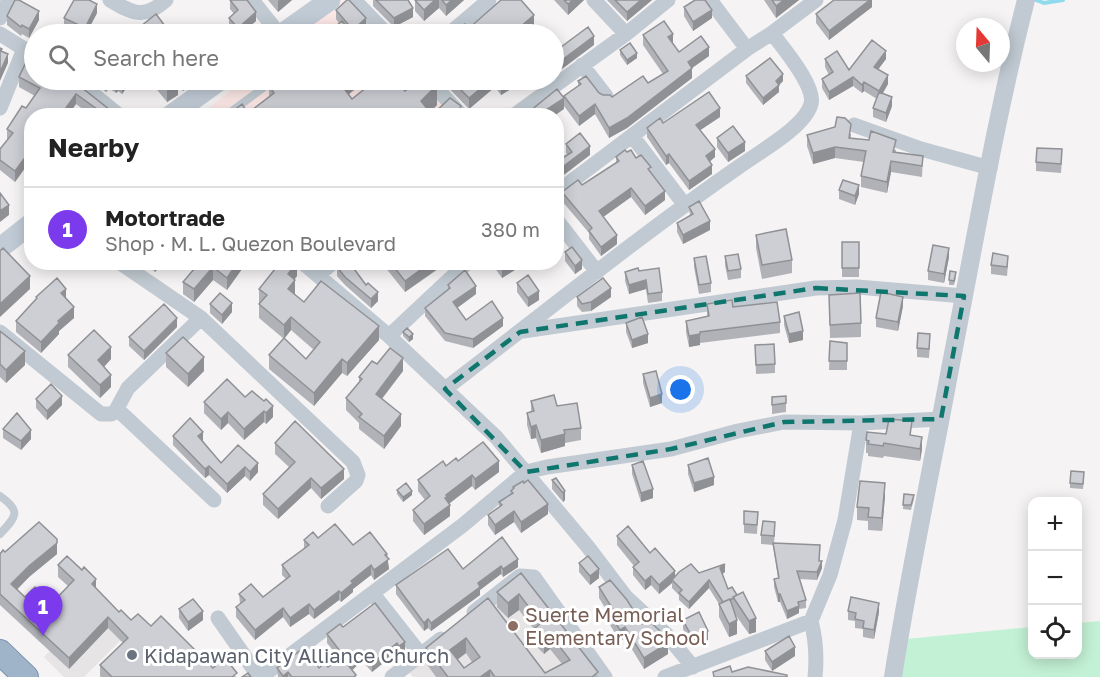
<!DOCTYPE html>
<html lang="en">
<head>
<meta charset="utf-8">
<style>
  :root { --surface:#fff; --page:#f2f2f2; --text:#222; --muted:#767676; --line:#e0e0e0; --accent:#7c3aed }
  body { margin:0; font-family:"Golos Text",sans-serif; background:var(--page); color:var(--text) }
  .controls { position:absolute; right:18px; bottom:18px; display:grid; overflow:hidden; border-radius:12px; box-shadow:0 3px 15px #0003 }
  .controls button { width:54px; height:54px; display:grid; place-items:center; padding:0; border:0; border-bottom:2px solid var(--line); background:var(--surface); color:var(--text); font:30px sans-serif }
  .compass { position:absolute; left:956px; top:18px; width:54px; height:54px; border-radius:50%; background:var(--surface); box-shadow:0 3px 15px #0003; rotate:341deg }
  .you { position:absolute; left:681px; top:390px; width:21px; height:21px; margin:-15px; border:4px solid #fff; border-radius:50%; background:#1a73e8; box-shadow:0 0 0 9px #1a73e833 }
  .badge { display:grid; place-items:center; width:39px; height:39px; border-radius:50%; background:var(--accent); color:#fff; font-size:20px; font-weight:700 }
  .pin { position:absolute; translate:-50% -50px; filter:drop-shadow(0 2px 3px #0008) }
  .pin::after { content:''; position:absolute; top:32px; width:21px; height:18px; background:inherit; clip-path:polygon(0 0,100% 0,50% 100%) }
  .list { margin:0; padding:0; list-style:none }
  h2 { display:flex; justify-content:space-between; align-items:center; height:78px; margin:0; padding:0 24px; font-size:26px }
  h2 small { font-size:20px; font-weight:400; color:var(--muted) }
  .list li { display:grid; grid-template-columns:39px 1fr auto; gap:18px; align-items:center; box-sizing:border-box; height:84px; padding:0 24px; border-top:2px solid var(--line) }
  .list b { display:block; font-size:22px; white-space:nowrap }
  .list p { margin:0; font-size:20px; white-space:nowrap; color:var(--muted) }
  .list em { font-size:20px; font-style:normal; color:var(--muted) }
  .icon { flex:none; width:33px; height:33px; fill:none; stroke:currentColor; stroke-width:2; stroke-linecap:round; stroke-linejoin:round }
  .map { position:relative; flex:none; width:1100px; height:677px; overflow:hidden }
  .search { position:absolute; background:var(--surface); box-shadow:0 3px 15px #0003; left:24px; top:24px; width:540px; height:66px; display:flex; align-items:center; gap:15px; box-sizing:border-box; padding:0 21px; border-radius:33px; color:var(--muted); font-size:22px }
  .panel { position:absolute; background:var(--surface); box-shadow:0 3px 15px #0003; left:24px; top:108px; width:540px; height:162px; border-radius:24px }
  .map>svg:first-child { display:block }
  .education { fill:#e6e4e5 }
  .medical { fill:#fce8e6 }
  .green { fill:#c3f1d5 }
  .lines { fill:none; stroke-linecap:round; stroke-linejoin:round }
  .stream { stroke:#90daee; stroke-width:4 }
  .trunk-casing { stroke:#7690ad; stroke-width:26 }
  .service { stroke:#c1cad2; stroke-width:8 }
  .minor { stroke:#c1cad2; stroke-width:15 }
  .tertiary { stroke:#c1cad2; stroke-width:18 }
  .secondary { stroke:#c1cbd6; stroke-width:21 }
  .trunk { stroke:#9fb4c9; stroke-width:24 }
  .wall { fill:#b0b2b7; fill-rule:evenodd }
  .shaded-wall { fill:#909195 }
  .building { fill:#cdcfd5; stroke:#909195; stroke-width:1.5; fill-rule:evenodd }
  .marked { fill:none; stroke:#0f766e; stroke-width:4.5; stroke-dasharray:12 8; stroke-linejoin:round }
  .education-dot { fill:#8d6e63; stroke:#fff; stroke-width:2 }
  .worship-dot { fill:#6b7280; stroke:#fff; stroke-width:2 }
  .labels { text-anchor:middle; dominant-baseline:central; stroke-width:6; stroke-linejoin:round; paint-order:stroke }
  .education-label { font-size:20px; fill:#785e54; stroke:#fff; text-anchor:start }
  .worship-label { font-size:20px; fill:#5b616d; stroke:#fff; text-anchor:start }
</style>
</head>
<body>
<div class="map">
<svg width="1100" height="677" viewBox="0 0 1100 677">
  <rect width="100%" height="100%" fill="#f5f3f3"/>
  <path class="education" d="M525,581L597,677H413L408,671Z
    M101,598L132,629L84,677H64L44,657Z"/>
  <path class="medical" d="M344,0L378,34H301Z
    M244,80H423L458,116H199Z"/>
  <path class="green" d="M1100,621V677H900L906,639L1032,627V654H1078V623Z"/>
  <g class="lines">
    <path class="stream" d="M1036,0L1044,3L1063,0"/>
    <defs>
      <path id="trunk" d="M0,652L26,677"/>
    </defs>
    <use href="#trunk" class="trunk-casing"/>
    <path class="service" d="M225,116L263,88L266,80
      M0,496C22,511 16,517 0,534"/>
    <path class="minor" d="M110,0C132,13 144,20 166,0
      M252,0L279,34
      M354,0L387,34
      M594,0L626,34
      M710,0L747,49
      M0,18L9,0
      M0,34L34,55
      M449,34L489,0
      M582,65L606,96
      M76,80L120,116
      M429,80L462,116
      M0,108L24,49
      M513,116L626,34L668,0
      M854,125L921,149L990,168
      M633,137L684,204
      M556,193L747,49L772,33L816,0
      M556,219L597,272
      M119,262L201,318L353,462L358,475L356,481L328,506
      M302,262L389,336L468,262
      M318,275L334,262
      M523,331L816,288L857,287L964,296
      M0,332L101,414H111L115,412L128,388L201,318
      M389,336L496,437L588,547L626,597L666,634L693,667
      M445,389C543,314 639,236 740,166C759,152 805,127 811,104C816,86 783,48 772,33
      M118,410L214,500
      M373,594L421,655
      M474,612L520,576L534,577L605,677
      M218,618L259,677
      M811,621C816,640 817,657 815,677
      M261,677L463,525L526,472L547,467L671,449L738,431L784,422L861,423L941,419
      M392,677L441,639
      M665,677L811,621L830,575L845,520L861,423"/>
    <path class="tertiary" d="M893,677C909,574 931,472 950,369C974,246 995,121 1026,0"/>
    <path class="secondary" d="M282,34L330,0
      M170,116L220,80
      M0,248L32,223"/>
    <use href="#trunk" class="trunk"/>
  </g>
  <path class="wall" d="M230,0L256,21L241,34H236L229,27V18L234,14L230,9Z
    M268,0H292L278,12Z
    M373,0H408L413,17L394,27L373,6Z
    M415,0H464L446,16L439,8L424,21L415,11Z
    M554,0H584L568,15Z
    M607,0H652L627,21Z
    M764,0H799L776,18Z
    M872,0V7L829,40L816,23V14Z
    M684,7L712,18L693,31L684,16Z
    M336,10L366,27L358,34H326L339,23L336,19Z
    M97,13L86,34H79L64,27V18Z
    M7,16L39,20L29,38L22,34L21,36L7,25Z
    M141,26L171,34H141Z
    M643,35L673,43L679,52L709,56L692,68V78L627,128L609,138L595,114L579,126L564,106V96L578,86V81L603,95L612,97L648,83L663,74L643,45Z
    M620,50L637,58L627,65L620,55Z
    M825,59L849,70L886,59L878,69L888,84L882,94L892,106L886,122L873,117V108L877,99L864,91L862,93L853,86L829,100L822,88V79L829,75L825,67Z
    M746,76L783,81L779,85V92L763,105L746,83Z
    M19,77L72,80L114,113L123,116H92L76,104L32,116V164L30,161L15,182L0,170V149L8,140L7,139V129L26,108L35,96L19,87Z
    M91,80H132L122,94L118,91L116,93L109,88L106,92Z
    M149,80H197V81L183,91L178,83V95L167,102Z
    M294,80H390L405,91L437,105L430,112L432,115L461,109L466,116H227L248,113L269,97V86L284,87ZM359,86L362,91L352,99L349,94Z
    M441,80H472L470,82L471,84L478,80H520H519V84L501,95L495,87L469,109Z
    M720,117L700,130L715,157L710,161L712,174L689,190L669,163L666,165L647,137V128L663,123Z
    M835,127L851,134V138L896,150V152L923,156L922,177L891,172L887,193L861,187V176L864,162L835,158L813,164L807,146V135Z
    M717,138L745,151L728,162L717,147Z
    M566,144L590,155H568L566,153Z
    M627,152L636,158L651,172L665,200L645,215L631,197L603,217L617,244L601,256L589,239V233L562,201V192L582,185L616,163V157Z
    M1062,158L1061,173L1036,171V162Z
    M839,190L859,194L855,205L839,199Z
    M689,207L710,230L683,244L677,232V223L690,216Z
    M756,235L792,260V273L762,279L756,248Z
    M842,242H859V277H842Z
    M565,252L582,269L575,274L565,261Z
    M725,256L741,269V278L728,280L725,265Z
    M949,257L944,283L928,280V271Z
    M694,258L711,283V292L699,294L694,267Z
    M144,262H164L155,272Z
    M200,262H247L227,290L213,280L194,302L183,294V282Z
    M275,262H297V276L294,279L295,294L304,302L379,340L347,376L342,373L314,406L269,369V355L306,359L314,350L291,330L284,339L259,318V304L260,303H259V289L275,269Z
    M381,262H453L449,266L447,263L405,292Z
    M494,262H518V268L502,278L494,267Z
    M1008,264L1007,276L991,274V265Z
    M337,267L378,301L371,308L345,285L337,276Z
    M639,271L662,292V301L648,303L646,289L629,294L625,281V272Z
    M956,277L954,285H949V280Z
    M517,283L539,300L528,307L517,292Z
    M448,285L476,294L457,308L466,320L503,326L473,348L445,341L425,316V308L448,289Z
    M829,295L861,323V337L830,338Z
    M36,297L66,298L74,318L59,331V334L41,353L16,332V321L36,299Z
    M577,297H611L591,311L582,312L577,306Z
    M210,304L232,312L222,324L210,313Z
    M707,304L733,307L780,322V333L700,343V345L689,347L686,332V321L707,316Z
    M903,306L898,331L876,327V318Z
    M784,316L803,340L789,343L784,325Z
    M626,323L648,343L632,348L626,332Z
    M177,327L144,360L129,346V337Z
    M0,331L25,365L6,383L0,377Z
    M403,332L413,339L409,342L403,336Z
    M830,341L847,343V370H829Z
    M930,343L929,358L917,357V348Z
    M755,345L775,364V373L756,374Z
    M166,353L204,371L188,387L166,367Z
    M68,355L111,359L104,367L111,387L100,398L68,367Z
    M377,364L403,371L382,399L401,426L384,449L359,429V423L346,410V398L359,382V377Z
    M643,374L662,403L650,407L643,383Z
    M786,396V412L772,414V397Z
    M245,397L273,417L266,424L264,422L244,440L228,423L221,430L204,413V402Z
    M36,399L62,405L47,420L36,408Z
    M531,401L557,406L581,428V440L565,443V446L541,453L536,438L531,439L527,425V413L531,411Z
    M3,429L31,439L21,450L3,438Z
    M886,434L912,435L922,449L920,461L884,456L883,458L868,456V453H866V440Z
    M173,436L203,441L221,463L238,445L258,472L250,481L245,476L227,493L209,475L205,478L173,445Z
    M275,443L344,479L321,499L311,488L278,519L263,505V494L289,467L275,454Z
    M458,461L499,472L475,490L472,486L449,504L450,516L424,535L413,521V510L425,500L418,491V480L446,466Z
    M632,465L653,498L641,502L632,474Z
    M688,465L714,485L694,492L688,474Z
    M1084,477L1083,489L1070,488V483Z
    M552,480L565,491V500L563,502L552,489Z
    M513,487L548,514L521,533L514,522L495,535L488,525V515L499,507V502L511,494V491L513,489Z
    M397,490L412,495L403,502L397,494Z
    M904,494L914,499L911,510L903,509Z
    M885,496L882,531L868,530V521L857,520V507Z
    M744,511L758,512L757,534L744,533Z
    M775,531L774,543L819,561L822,568L817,580L800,579L806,600V608L799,609V613L787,619L780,602H778L774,587V579L778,578L773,545L761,544V535Z
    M617,536L650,553L675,577L699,573L725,572L722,574L728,589L756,632L749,634L735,614L737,634L729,637L719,617V604L709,588L689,609L679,600V595L672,588V583L659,594L651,585L645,590L633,575V567L634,566L617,545Z
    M502,537L518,567L503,577L501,574L480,590V595L431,631L428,628L424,631L396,594V585L463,569Z
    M318,538L353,545L387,558L389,569L374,580L371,575L353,589V592L341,602L339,600L314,619L309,614L290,627L283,617L255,640L236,617V607L240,604L239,594L263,597L286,579L282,575V565L304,549V540Z
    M5,552L57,554L29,577L17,590L25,597L52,603L68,586L58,577V565L96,589L119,612L131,620L151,626L213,668L237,677H101L100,676V665L123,643L108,628L69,669L0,605V554Z
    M579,563L599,578L590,585L579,572Z
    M521,573L598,677H436L426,663V648L488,598L545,673L562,664L550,649L544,654L534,644V629L519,610L508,618L497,607V592ZM466,653L472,662L464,668L457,660Z
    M599,587L642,624L668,654L644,669L625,638L620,641L610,625V616L599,598Z
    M375,603L405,651L399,655L397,652L372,672L362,661L352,670L356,677H278L277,668H319L328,667L339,658L327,643V634L343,627Z
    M179,609L203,620L188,631L179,618Z
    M848,611L879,612L874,639L863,637V629L855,628V621L848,620Z
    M683,620L708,640L693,648L683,629Z
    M765,651L795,656L772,671L765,660Z"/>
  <path class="shaded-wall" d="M279,0H292L278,12V1Z
    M435,0H439V8L424,21V10Z
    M452,0H464L446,16V5Z
    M573,0H584L568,15V4Z
    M641,0H652L627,21V12Z
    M784,0H799L776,18V6Z
    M870,0H872V7L829,40V31Z
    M97,4V13L86,34H85V28Z
    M413,8V17L394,27V18Z
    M712,10V18L693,31V22Z
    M39,11V20L29,38V29Z
    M256,12V21L241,34H238V28Z
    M534,15V25L524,34H512Z
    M366,18V27L358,34H353V30Z
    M673,34V44L668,37Z
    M594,36V45L554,75V66Z
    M709,47V56L692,68V78L627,128L609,138V128L688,62Z
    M886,51V59L874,75V67Z
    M637,53V58L627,65V60Z
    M8,54V63L0,81V72Z
    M783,74V81L776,88V81Z
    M888,75V84L879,100V91Z
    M853,77V86L829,100V92Z
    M106,80H109V88L106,92Z
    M116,80H118V91L116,93Z
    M122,80H132L122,94Z
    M183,80H197V81L183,91Z
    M343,80H359V86L339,102V82Z
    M491,80H495V87L469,109V98Z
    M509,80H520H519V84L501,95V85Z
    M178,81V95L167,102V89Z
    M864,82V91L862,93V85Z
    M437,85V105L426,116L421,101Z
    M779,85V92L763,105V98Z
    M76,94V104L68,116L63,112Z
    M892,97V106L886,122V113Z
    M564,98V109L554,116H546V110Z
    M595,104V114L579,126V116Z
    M720,108V117L696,133V125Z
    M296,111V116H289Z
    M562,132V143L556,147V137Z
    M745,142V151L728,162V153Z
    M590,146V155L556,181V172Z
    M835,147V158L813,164V153Z
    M715,149V157L706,165V156Z
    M30,151V161L15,182V171Z
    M669,154V163L666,165V156Z
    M891,161V172L887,193V182Z
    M712,165V174L689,190V181Z
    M859,185V194L855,205V196Z
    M631,188V197L599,220V211Z
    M665,191V200L645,215V206Z
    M9,205V215L0,222V211Z
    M710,221V230L683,244V235Z
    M617,235V244L601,256V247Z
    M949,248V257L944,283V274Z
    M582,260V269L575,274V266Z
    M155,262H164L155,272Z
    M238,262H247L227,290V278Z
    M297,262V276L288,288V274Z
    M431,262H447L405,292V281Z
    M512,262H518V268L502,278V270Z
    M213,267V280L194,302V289Z
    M30,276V289L0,317V304Z
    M295,280V294L288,303V289Z
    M646,280V289L629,294V285Z
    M476,286V294L453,311V302Z
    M611,288V297L591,311V302Z
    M66,289V300L61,293Z
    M539,291V300L528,307V298Z
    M378,292V301L371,308V299Z
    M903,297V306L898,331V322Z
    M232,303V312L222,324V315Z
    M74,307V318L59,331V334L41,353V342L58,321Z
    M291,317V330L284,339V325Z
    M177,318V327L144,360V351Z
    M503,318V326L473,348V339Z
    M379,326V340L347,376V363Z
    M803,331V340L789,343V334Z
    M413,334V339L409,342V337Z
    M648,334V343L632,348V340Z
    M700,334V345L689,347V336Z
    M111,347V359L98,373V360Z
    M25,351V365L6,383V370Z
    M204,357V371L188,387V374Z
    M403,358V371L376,406V394Z
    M342,359V373L314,406V393Z
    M111,375V387L100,398V385Z
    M662,394V403L650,407V398Z
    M62,396V405L47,420V411Z
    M273,406V417L266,424V413Z
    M264,411V422L244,440V429Z
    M228,412V423L221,430V419Z
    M401,414V426L384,449V436Z
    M536,425V438L531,439V427Z
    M31,430V439L21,450V441Z
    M203,432V441L198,436Z
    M565,434V446L541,453V440Z
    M922,437V449L920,461V449Z
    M499,461V472L475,490V479Z
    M258,463V472L250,481V472Z
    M209,466V475L205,478V469Z
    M245,467V476L227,493V484Z
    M344,469V479L321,499V488Z
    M472,475V486L447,505H450V516L424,535V524L445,498L446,495Z
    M714,477V485L694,492V483Z
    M311,478V488L278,519V509Z
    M885,483V496L882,531V518Z
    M653,489V498L641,502V493Z
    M412,491V495L403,502V497Z
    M565,491V500L563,502V493Z
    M548,504V514L521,533V522Z
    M514,511V522L495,535V525Z
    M57,543V554L29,577L11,595V584L29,566Z
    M387,554L389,569L374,580V570Z
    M518,559V567L503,577V569Z
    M822,561V568L817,580V572Z
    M725,564V572L720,576V568Z
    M371,565V575L353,589V592L341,602V593L351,581Z
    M501,566V574L480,590V595L431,631V623L478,583Z
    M599,569V578L590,585V576Z
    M675,571V580H672V583L659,594V585Z
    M651,576V585L645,590V581Z
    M96,579V590L92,584Z
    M709,580V588L689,609V602Z
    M339,591V600L314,619V610Z
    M519,594V610L508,618V603Z
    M778,594H780V602H778Z
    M879,603V612L874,639V630Z
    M309,604V614L290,627V618Z
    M799,606V613L787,619V611Z
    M283,608V617L255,640V630Z
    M203,611V620L188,631V622Z
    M108,617V628L69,669V658Z
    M756,618V632L749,634V621Z
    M428,619V628L424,631V623Z
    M737,620V634L729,637V624Z
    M625,627V638L620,641V630Z
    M708,631V640L693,648V639Z
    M550,634V649L544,654V639Z
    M466,638V653L450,665V650Z
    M405,642V651L399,655V646Z
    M397,643V652L372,672V663Z
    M668,643V654L644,669V658Z
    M795,647V656L772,671V662Z
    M362,652V661L348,674V665Z
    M490,670V677H480Z
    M288,672V677H283V676Z"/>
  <path class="building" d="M15,0H19L39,11L29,29L22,25L21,27L7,16Z
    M74,0H89L97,4L85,28L64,18Z
    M230,0H247L256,12L238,28L229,18L238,10Z
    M347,0H349L366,18L353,30L336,10Z
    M376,0H408L413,8L394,18Z
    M415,0H435L424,10Z
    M442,0H452L446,5Z
    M501,0H521L534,15L512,34H452L465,24L469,28Z
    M564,0H573L568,4Z
    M615,0H641L627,12Z
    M695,0H705L712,10L693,22L684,7Z
    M772,0H784L776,6Z
    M834,0H870L829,31L816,14Z
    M156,14L171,34H148L141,26Z
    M342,21L353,34H326Z
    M664,21L673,34L668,37L679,52L701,36L709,47L688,62L692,68L627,118L609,128L595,104L579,116L564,96L581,84L578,81L586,76L599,93L603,95H610L612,97L643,76L648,83L668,71L643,35Z
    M588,27L594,36L554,66V42L556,40L561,47Z
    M872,40L886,51L874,67L888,75L879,91L864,82L862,85L853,77L829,92L822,79L833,72L825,59L837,51L849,70Z
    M630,43L637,53L627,60L620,50Z
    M0,48L2,49L1,51L8,54L0,72Z
    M29,56L34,59V80H72L114,113L123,116H102L104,114L76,94L63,112L67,116H32V153L30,151L15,171L0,160V149L13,133L7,129L22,106L26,108L40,88L19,77Z
    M770,58L783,74L776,81L779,85L763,98L746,76Z
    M160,80H175L178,81L167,89Z
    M277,80H279L284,87L294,80H343L339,82L352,99L372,83L370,80H396L405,91L418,80H432L437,85L421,101L432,115L450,98L461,106L460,108L466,114L464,116H299L296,111L289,116H227L242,104L248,113L274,93L269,86Z
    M451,80H468L471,84L478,80H491L469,98Z
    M497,80H509L501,85Z
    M557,89L564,98L546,110L550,116H524Z
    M709,92L720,108L696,125L715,149L706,156L712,165L689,181L669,154L666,156L647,128L660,118L663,123Z
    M879,92L892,97L886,113L873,108Z
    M837,117L845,118L851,124L849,138L869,140L871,131L896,140L893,152L923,156L922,166L891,161L887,182L861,176L866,151L835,147L813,153L807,135L835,127Z
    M556,124L562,132L556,137Z
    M733,126L745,142L728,153L717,138Z
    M580,133L590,146L556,172V162L572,152L566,144Z
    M1037,148L1062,149L1061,164L1036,162Z
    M625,150L627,152L631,150L636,158L641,155L651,167L648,169L665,191L645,206L631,188L599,211L617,235L601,247L589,231L592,228L562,192L578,180L582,185L619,161L616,157Z
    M843,180L859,185L855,196L839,190Z
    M0,193L9,205L0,211Z
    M699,201L710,221L683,235L677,223L693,214L689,207Z
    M786,229L792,260L762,265L756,235Z
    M842,242H859V268H842Z
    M933,245L949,248L944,274L928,271Z
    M572,247L582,260L575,266L565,252Z
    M3,248L30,276L0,304V251Z
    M993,253L1008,256L1007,267L991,265Z
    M738,254L741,269L728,271L725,256Z
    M706,256L711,283L699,285L694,258Z
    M200,262H238L227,278L213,267L194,289L183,282Z
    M277,262H297L288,274L295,280L288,289L304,302L321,281L379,326L347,363L342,359L314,393L269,355L284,338L306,359L320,342L291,317L284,325L259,304L267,295L259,289L279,264Z
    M343,262H349L366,285L368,283L378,292L371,299L345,277L337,267Z
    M390,262H431L405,281Z
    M497,262H512L502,270Z
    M638,268L639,271L659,268L662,292L648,294L646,280L629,285L625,272Z
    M465,270L476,286L453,302L466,320L492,301L503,318L473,339L445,333L425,308L450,288L448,285Z
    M950,271L956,272L954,281L949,280Z
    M528,275L539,291L528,298L517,283Z
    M57,278L66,289L61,293L74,307L58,321L59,323L41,342L16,321L37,298L36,297Z
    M603,278L611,288L591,302L582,304L577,297Z
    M881,292L903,297L898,322L876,318Z
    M220,293L232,303L222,315L210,304Z
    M860,293L861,323L830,325L829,295Z
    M732,300L733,307L777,302L780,322L700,332V334L689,336L686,321L709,316L707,304Z
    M164,304L177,318L144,351L129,337Z
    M799,312L803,331L789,334L784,316Z
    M642,317L648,334L632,340L626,323Z
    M407,328L413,334L409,337L403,332Z
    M94,330L111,347L98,360L111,375L100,385L68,355Z
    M0,331L25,351L6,370L0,364Z
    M918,333L930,334L929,349L917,348Z
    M183,337L204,357L188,374L166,353Z
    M830,341L847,343V361H829Z
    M774,344L775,364L756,365L755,345Z
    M390,348L403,358L376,394L401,414L384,436L359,417L362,414L346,398L362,379L359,377L372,361L377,364Z
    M656,371L662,394L650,398L643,374Z
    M227,379L245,397L252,391L264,401L266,399L273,406L266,413L264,411L244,429L228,412L221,419L204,402Z
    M51,384L62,396L47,411L36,399Z
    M554,395L557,406L577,403L581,428L564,430L565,434L541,440L536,425L531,427L527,413L534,411L531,401Z
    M786,396V403L772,405V397Z
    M17,413L31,430L21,441L3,429Z
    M190,418L203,432L198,436L221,463L238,445L258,463L250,472L245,467L227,484L209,466L205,469L173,436Z
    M889,419L912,421L910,435L922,437L920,449L884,443L883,446L868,444L869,441L866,440L867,432L886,434Z
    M295,421L344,469L321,488L311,478L278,509L263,494L295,462L275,443Z
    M483,442L499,461L475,479L472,475L446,495L447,497L445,498L450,505L424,524L413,510L430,496L418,480L443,461L446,466L456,458L458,461Z
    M708,458L714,477L694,483L688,465Z
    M643,461L653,489L641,493L632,465Z
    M1071,471L1084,472L1083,484L1070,483Z
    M556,478L565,491L563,493L552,480Z
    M528,480L548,504L521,522L514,511L495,525L488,515L502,505L499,502L513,493L511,491L514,488L513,487L523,481L524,483Z
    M860,481L885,483L882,518L868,517L869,508L857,507Z
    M406,483L412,491L403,497L397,490Z
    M904,494L914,495L911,505H903Z
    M744,511L758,512L757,525L744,524Z
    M763,521L775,522L774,536L761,535Z
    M39,522L57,539V543L29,566L11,584L25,597L35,587L52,603L74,580L58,565L67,556L82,570L84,567L96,579L92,584L119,612L121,610L131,620L138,614L151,626L161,616L213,668L225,658L237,673L232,677H112L100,665L128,638L108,617L69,658L0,594V554L3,550L5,552Z
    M335,524L353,545L370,532L387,554L385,555L389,559L374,570L371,565L351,581L353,583L341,593L339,591L314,610L309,604L290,618L283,608L255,630L236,607L245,600L239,594L251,584L263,597L290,576L282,565L309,545L304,540L313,532L318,538Z
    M628,526L650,553L655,548L675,571L659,585L651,576L645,581L633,567L639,562L617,536Z
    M502,537L518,559L503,569L501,566L478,583L480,587L431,623L428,619L424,623L396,585L448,549L463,569Z
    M773,543L820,545L819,561H822L817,572L797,571L806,600L798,602L799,606L787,611L780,594H778L774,579L779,578Z
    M588,556L599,569L590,576L579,563Z
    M691,564L699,573L725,564L720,568L728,589L732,587L737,595L733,597L734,598L730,600V599L723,602L709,580L689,602L679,593L682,590L672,580L679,572Z
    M521,573L598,672L592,677H495L490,670L480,677H448L426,648L488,598L545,673L570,660L550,634L544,639L534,629L541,623L519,594L508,603L497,592ZM466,638L480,657L464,668L450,650Z
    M610,580L627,600L642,624L648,620L659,630L668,643L644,658L625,627L620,630L610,614L614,611L599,587Z
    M743,592L756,618L749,621L733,597Z
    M851,597L879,603L874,630L863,628L864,621L855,619L856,613L848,611Z
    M193,599L203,611L188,622L179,609Z
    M730,599L737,620L729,624L719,604Z
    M375,603L405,642L399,646L397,643L372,663L362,652L348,665L356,675L354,677H292L288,672L283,676L277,668L305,647L319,668L325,663L328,667L343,655L327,634L340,624L343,627Z
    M699,612L708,631L693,639L683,620Z
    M789,636L795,647L772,662L765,651Z
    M730,666L732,672L748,667L787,675V677H714L713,672Z
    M248,673L251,677H242Z"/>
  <path class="marked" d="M816,288L964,296L941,419L784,422L671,449L526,472L445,389L520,332Z"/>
  <circle class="education-dot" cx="513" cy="626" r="6"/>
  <circle class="worship-dot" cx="132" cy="655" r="6"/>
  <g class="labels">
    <g class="education-label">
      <text x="525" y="614">Suerte Memorial<tspan x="525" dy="23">Elementary School</tspan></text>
    </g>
    <g class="worship-label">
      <text x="144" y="655">Kidapawan City Alliance Church</text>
    </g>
  </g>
</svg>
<div class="controls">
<button>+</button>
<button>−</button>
<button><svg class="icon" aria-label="locate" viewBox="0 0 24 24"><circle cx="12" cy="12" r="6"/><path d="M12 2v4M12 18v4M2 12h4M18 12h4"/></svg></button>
</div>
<svg class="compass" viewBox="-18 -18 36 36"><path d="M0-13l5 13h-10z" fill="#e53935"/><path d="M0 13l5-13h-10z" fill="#767676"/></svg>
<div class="you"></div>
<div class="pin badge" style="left:43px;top:636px">1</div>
<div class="search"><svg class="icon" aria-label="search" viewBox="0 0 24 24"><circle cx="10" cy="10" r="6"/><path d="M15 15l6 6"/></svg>Search here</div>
<section class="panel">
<h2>Nearby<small></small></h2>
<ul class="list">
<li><span class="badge">1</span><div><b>Motortrade</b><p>Shop · M. L. Quezon Boulevard</p></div><em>380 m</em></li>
</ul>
</section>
</div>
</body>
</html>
